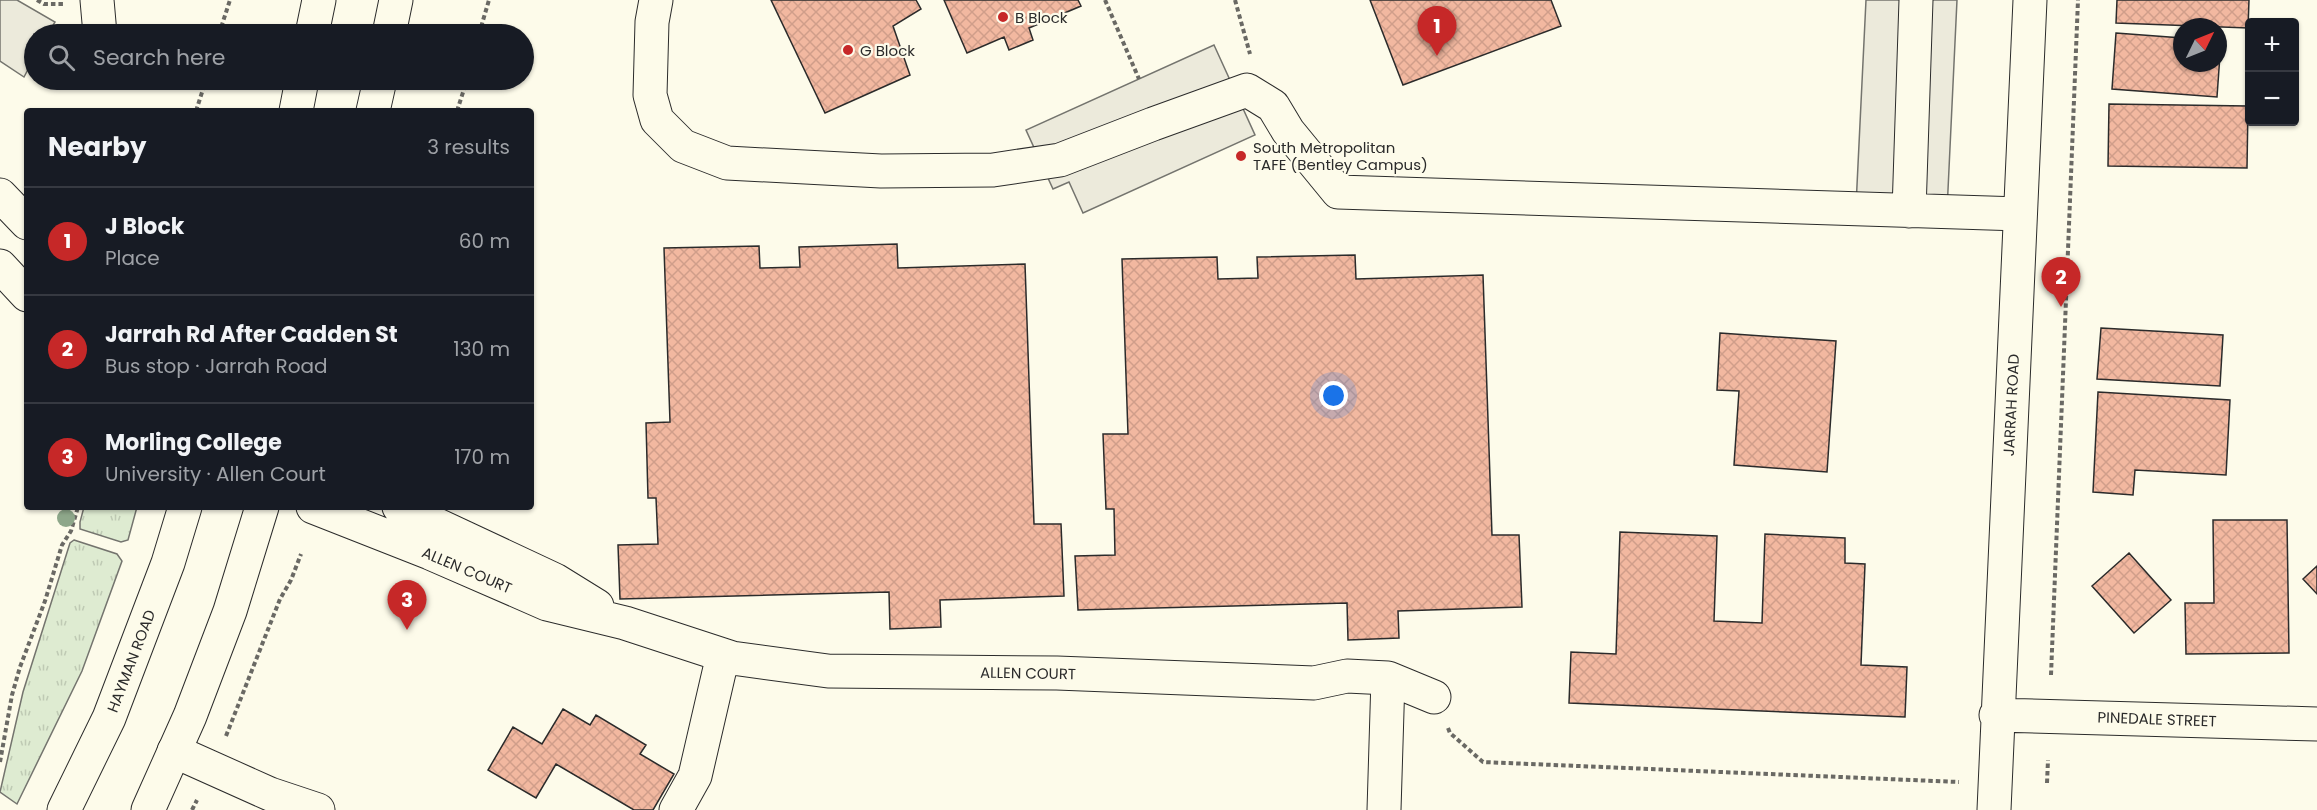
<!DOCTYPE html>
<html lang="en">
<head>
<meta charset="utf-8">
<style>
  :root { --surface:#171b24; --page:#20242c; --text:#f1f3f6; --muted:#9ea1a6; --line:#363941; --accent:#c62828 }
  body { margin:0; font-family:Poppins,sans-serif; background:var(--page); color:var(--text) }
  .controls { position:absolute; right:18px; top:18px; display:grid; overflow:hidden; border-radius:6px; box-shadow:0 2px 4px #0004 }
  .controls button { width:54px; height:54px; display:grid; place-items:center; padding:0; border:0; border-bottom:2px solid var(--line); background:var(--surface); color:var(--text); font:30px sans-serif }
  .compass { position:absolute; left:2173px; top:18px; width:54px; height:54px; border-radius:50%; background:var(--surface); box-shadow:0 2px 4px #0004; rotate:47deg }
  .you { position:absolute; left:1334px; top:396px; width:21px; height:21px; margin:-15px; border:4px solid #fff; border-radius:50%; background:#1a73e8; box-shadow:0 0 0 9px #1a73e833 }
  .badge { display:grid; place-items:center; width:39px; height:39px; border-radius:50%; background:var(--accent); color:#fff; font-size:20px; font-weight:700 }
  .pin { position:absolute; translate:-50% -50px; filter:drop-shadow(0 2px 3px #0008) }
  .pin::after { content:''; position:absolute; top:32px; width:21px; height:18px; background:inherit; clip-path:polygon(0 0,100% 0,50% 100%) }
  .list { margin:0; padding:0; list-style:none }
  h2 { display:flex; justify-content:space-between; align-items:center; height:78px; margin:0; padding:0 24px; font-size:26px }
  h2 small { font-size:20px; font-weight:400; color:var(--muted) }
  .list li { display:grid; grid-template-columns:39px 1fr auto; gap:18px; align-items:center; box-sizing:border-box; height:108px; padding:0 24px; border-top:2px solid var(--line) }
  .list b { display:block; font-size:22px; white-space:nowrap }
  .list p { margin:0; font-size:20px; white-space:nowrap; color:var(--muted) }
  .list em { font-size:20px; font-style:normal; color:var(--muted) }
  .icon { flex:none; width:33px; height:33px; fill:none; stroke:currentColor; stroke-width:2; stroke-linecap:round; stroke-linejoin:round }
  .map { position:relative; flex:none; width:2317px; height:810px; overflow:hidden }
  .search { position:absolute; background:var(--surface); box-shadow:0 2px 4px #0004; left:24px; top:24px; width:510px; height:66px; display:flex; align-items:center; gap:15px; box-sizing:border-box; padding:0 21px; border-radius:33px; color:var(--muted); font-size:22px }
  .panel { position:absolute; background:var(--surface); box-shadow:0 2px 4px #0004; left:24px; top:108px; width:510px; height:402px; border-radius:6px }
  .map>svg:first-child { display:block }
  .grass { fill:url(#grass-tufts); stroke:#74746e; stroke-width:1.5 }
  .parking { fill:#eceadb; stroke:#74746e; stroke-width:1.5 }
  .building { fill:url(#building-cross-hatch); stroke:#2b2b2b; stroke-width:1.5 }
  .lines { fill:none; stroke-linecap:round; stroke-linejoin:round }
  .minor-casing { stroke:#2b2b2b; stroke-width:35 }
  .major-casing { stroke:#2b2b2b; stroke-width:35 }
  .path { stroke:#6a6964; stroke-width:4; stroke-dasharray:4.5 3; stroke-linecap:butt }
  .minor { stroke:#fdfbea; stroke-width:33 }
  .major { stroke:#fdfbea; stroke-width:33 }
  .tree { fill:#8ea78a }
  .poi-dot { fill:#c62828; stroke:#fdfbea; stroke-width:2 }
  .labels { text-anchor:middle; dominant-baseline:central; stroke-width:4.5; stroke-linejoin:round; paint-order:stroke }
  .poi-label { font-size:15px; fill:#2b2b2b; stroke:#fdfbea; text-anchor:start }
  .street-label { font-size:15px; fill:#2b2b2b; stroke:#fdfbea }
</style>
</head>
<body>
<div class="map">
<svg width="2317" height="810" viewBox="0 0 2317 810">
  <defs>
    <pattern id="grass-tufts" width="24" height="20" patternUnits="userSpaceOnUse" patternTransform="scale(1.5)"><rect width="24" height="20" fill="#deebd1"/><path d="M3 7l-1-3M5 7V3M7 7l1-3M15 17l-1-3M17 17v-4M19 17l1-3" fill="none" stroke="#bfcab4"/></pattern>
    <pattern id="building-cross-hatch" width="8" height="8" patternUnits="userSpaceOnUse" patternTransform="scale(1.5)"><rect width="8" height="8" fill="#f2b8a0"/><path d="M0 0l8 8M0 8l8-8" fill="none" stroke="#d09e8a"/></pattern>
  </defs>
  <rect width="100%" height="100%" fill="#fdfbea"/>
  <path class="grass" d="M84,507H137L128,540L121,542L80,529V522Z
    M74,540L117,554L122,561L82,671L17,804L0,792L23,692L70,543Z"/>
  <path class="parking" d="M0,0H17L55,22L48,34H34V58L24,77L0,61Z
    M1866,0H1957L1947,211L1856,206Z
    M1214,45L1255,135L1083,213L1069,182L1053,189L1026,130Z"/>
  <path class="building" d="M771,0H916L921,9L893,26L910,75L825,113Z
    M944,0H1078L1081,6L1029,28L1033,40L1009,50L1004,37L967,53Z
    M1370,0H1551L1561,26L1403,85Z
    M2117,0H2249L2248,28L2116,23Z
    M2116,33L2182,38V63H2218V41H2221L2217,97L2112,89Z
    M2109,104L2248,106L2247,168L2108,166Z
    M897,244L898,268L1025,264L1034,524H1061L1064,596L940,600L941,627L890,629L889,592L620,599L618,545L658,544L656,498H648L646,423L670,422L664,248L759,246L760,268L800,267L799,247Z
    M1355,255L1356,279L1483,275L1492,535H1519L1522,607L1398,611L1399,638L1348,640L1347,603L1078,610L1075,556L1115,555L1114,509H1106L1103,434H1128L1122,259L1217,257L1218,279L1258,278L1257,257Z
    M2101,328L2223,335L2220,386L2097,379Z
    M1720,333L1836,341L1827,472L1734,465L1739,391L1717,390Z
    M2098,392L2230,400L2226,475L2135,470L2133,495L2093,492Z
    M2213,520H2287L2289,653L2186,654L2185,603H2214Z
    M1620,532L1717,536L1714,621L1762,623L1765,534L1845,538V563L1865,564L1861,665L1907,667L1905,717L1569,703L1571,652L1616,654Z
    M2129,553L2171,600L2134,633L2092,586Z
    M2317,566V594L2303,579Z
    M563,709L590,725L596,715L646,745L640,754L674,774L653,810H634L556,764L536,798L488,770L513,727L542,744Z"/>
  <g class="lines">
    <defs>
      <path id="minor" d="M97,0L100,34
        M656,0L652,22L650,95L657,120L683,146L727,163L881,171L993,170L1060,160L1153,124L1247,90L1273,106L1288,131L1338,192L2020,214
        M0,195L27,223
        M1909,211L1916,0
        M0,266L27,295
        M313,507L430,553L547,604L625,623L732,658L828,671L1057,673L1314,683L1347,676L1388,678L1434,697
        M399,507L555,580L597,606
        M1996,715L2317,724
        M174,751L270,794L318,810
        M676,810L695,776L723,655
        M1384,810L1388,678
        M1994,810L2030,0"/>
      <path id="major" d="M312,34L319,0
        M389,34L396,0
        M296,111L302,80
        M373,111L380,80
        M64,810L109,718L168,563L185,507
        M148,810L190,716L230,611L262,507"/>
    </defs>
    <use href="#minor" class="minor-casing"/>
    <use href="#major" class="major-casing"/>
    <path class="path" d="M37,0L44,4H63
      M1105,0L1139,79
      M1235,0L1250,54
      M219,34L230,0
      M479,34L489,0
      M196,111L206,80
      M457,111L467,80
      M2051,675L2078,0
      M1448,728L1450,733L1483,762L1959,782
      M226,736L280,599L291,580L301,554
      M0,762L12,695L20,667L45,601L62,545L71,531L78,507
      M2047,783L2048,760
      M192,810L197,800"/>
    <use href="#minor" class="minor"/>
    <use href="#major" class="major"/>
  </g>
  <circle class="tree" cx="66" cy="518" r="9"/>
  <g class="poi-dot">
    <circle cx="1003" cy="17" r="6"/>
    <circle cx="848" cy="50" r="6"/>
    <circle cx="1241" cy="156" r="6"/>
  </g>
  <g class="labels">
    <g class="poi-label">
      <text x="1015" y="17">B Block</text>
      <text x="860" y="50">G Block</text>
      <text x="1253" y="147">South Metropolitan<tspan x="1253" dy="17">TAFE (Bentley Campus)</tspan></text>
    </g>
    <g class="street-label">
      <text transform="translate(2011 405) rotate(-87)">JARRAH ROAD</text>
      <text transform="translate(467 570) rotate(23)">ALLEN COURT</text>
      <text transform="translate(131 661) rotate(-69)">HAYMAN ROAD</text>
      <text transform="translate(1028 673) rotate(1)">ALLEN COURT</text>
      <text transform="translate(2157 719) rotate(2)">PINEDALE STREET</text>
    </g>
  </g>
</svg>
<div class="controls">
<button>+</button>
<button>−</button>
</div>
<svg class="compass" viewBox="-18 -18 36 36"><path d="M0-13l5 13h-10z" fill="#e53935"/><path d="M0 13l5-13h-10z" fill="#9ea1a6"/></svg>
<div class="you"></div>
<div class="pin badge" style="left:1437px;top:56px">1</div>
<div class="pin badge" style="left:2061px;top:307px">2</div>
<div class="pin badge" style="left:407px;top:630px">3</div>
<div class="search"><svg class="icon" aria-label="search" viewBox="0 0 24 24"><circle cx="10" cy="10" r="6"/><path d="M15 15l6 6"/></svg>Search here</div>
<section class="panel">
<h2>Nearby<small>3 results</small></h2>
<ul class="list">
<li><span class="badge">1</span><div><b>J Block</b><p>Place</p></div><em>60 m</em></li>
<li><span class="badge">2</span><div><b>Jarrah Rd After Cadden St</b><p>Bus stop · Jarrah Road</p></div><em>130 m</em></li>
<li><span class="badge">3</span><div><b>Morling College</b><p>University · Allen Court</p></div><em>170 m</em></li>
</ul>
</section>
</div>
</body>
</html>
